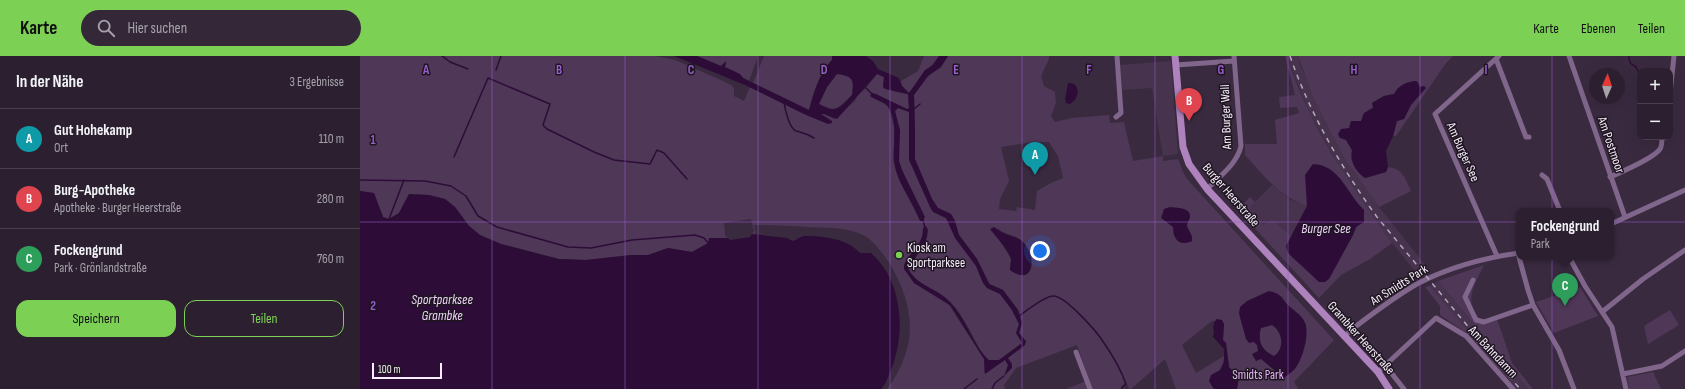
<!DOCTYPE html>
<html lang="de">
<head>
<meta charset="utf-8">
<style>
  :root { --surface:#2c2030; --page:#342838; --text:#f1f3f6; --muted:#a6a3ab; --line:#483e4c; --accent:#7cd155 }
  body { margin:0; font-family:"Sofia Sans Condensed",sans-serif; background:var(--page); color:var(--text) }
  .controls { position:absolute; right:12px; top:12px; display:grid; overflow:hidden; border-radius:8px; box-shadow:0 4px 16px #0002 }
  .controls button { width:36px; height:36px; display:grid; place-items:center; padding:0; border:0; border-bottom:1px solid var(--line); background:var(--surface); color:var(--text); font:20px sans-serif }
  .compass { position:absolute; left:1229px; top:12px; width:36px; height:36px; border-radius:50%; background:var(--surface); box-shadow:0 4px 16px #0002; rotate:3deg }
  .scale { position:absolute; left:12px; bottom:10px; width:70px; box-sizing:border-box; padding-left:4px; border:2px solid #f8edfc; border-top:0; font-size:11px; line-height:14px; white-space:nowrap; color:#f8edfc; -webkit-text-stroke:3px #1d151f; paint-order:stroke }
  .you { position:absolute; left:680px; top:195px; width:14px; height:14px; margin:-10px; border:3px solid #fff; border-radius:50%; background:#1a73e8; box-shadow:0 0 0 6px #1a73e833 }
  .badge { display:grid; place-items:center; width:26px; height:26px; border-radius:50%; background:var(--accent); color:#fff; font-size:13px; font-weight:700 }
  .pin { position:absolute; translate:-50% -33px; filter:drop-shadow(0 1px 2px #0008) }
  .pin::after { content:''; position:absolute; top:21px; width:14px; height:12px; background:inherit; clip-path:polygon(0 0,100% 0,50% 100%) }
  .popup { position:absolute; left:1156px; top:152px; width:98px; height:52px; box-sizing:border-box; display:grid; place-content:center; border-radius:8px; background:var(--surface); filter:drop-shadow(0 1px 3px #0005); font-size:13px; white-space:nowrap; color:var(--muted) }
  .popup b { font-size:15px; color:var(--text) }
  .popup::after { content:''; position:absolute; left:50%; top:100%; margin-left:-8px; border:8px solid transparent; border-top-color:var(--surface) }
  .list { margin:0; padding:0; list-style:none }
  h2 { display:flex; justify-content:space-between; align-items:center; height:52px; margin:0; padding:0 16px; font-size:17px }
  h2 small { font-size:13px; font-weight:400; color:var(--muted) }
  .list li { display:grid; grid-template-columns:26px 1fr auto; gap:12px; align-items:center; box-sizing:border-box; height:60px; padding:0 16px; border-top:1px solid var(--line) }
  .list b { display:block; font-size:15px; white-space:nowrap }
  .list p { margin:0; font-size:13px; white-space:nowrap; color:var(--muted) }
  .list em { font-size:13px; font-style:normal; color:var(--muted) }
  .actions { display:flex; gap:8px; padding:12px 16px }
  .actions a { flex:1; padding:9px 0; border:1px solid var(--accent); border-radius:12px; text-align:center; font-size:14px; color:var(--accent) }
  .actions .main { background:var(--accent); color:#111 }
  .icon { flex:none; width:22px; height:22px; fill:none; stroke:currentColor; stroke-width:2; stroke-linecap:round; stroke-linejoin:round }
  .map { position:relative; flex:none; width:1325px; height:333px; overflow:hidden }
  header { display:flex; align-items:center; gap:24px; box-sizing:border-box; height:56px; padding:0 20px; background:var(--accent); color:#111 }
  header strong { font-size:19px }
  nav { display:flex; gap:22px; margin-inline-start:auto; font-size:14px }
  .search { width:280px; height:36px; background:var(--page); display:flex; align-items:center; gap:10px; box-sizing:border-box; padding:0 14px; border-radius:22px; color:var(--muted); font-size:15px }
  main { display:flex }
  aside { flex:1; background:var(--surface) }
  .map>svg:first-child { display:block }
  .built { fill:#47334e }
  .green { fill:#4f3758; fill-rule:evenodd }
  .water { fill:#2d0d37; fill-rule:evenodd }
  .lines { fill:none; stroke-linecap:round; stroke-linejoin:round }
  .stream { stroke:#2d0d37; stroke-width:1.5 }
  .street { stroke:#81668b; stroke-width:5 }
  .secondary { stroke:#ae82bd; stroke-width:7 }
  .rail { stroke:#b5a8b9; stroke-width:1.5; stroke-dasharray:5 5; stroke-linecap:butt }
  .grid { fill:none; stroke:#9a5cce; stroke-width:1; stroke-opacity:0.55 }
  .poi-dot { fill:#7cd155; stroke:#1d151f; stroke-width:1.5 }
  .labels { text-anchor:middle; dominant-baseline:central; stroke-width:3; stroke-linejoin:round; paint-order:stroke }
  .street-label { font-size:13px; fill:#f8edfc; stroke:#1d151f }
  .poi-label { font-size:13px; fill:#f8edfc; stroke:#1d151f; text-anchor:start }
  .park-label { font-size:13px; fill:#e9b3fc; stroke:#1d151f }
  .water-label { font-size:14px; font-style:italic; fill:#f0d0fc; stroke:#1d151f }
  .grid-label { font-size:13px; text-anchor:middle; font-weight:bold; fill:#9a5cce; stroke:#1d151f; stroke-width:3; stroke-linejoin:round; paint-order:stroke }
</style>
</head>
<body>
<header>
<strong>Karte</strong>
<div class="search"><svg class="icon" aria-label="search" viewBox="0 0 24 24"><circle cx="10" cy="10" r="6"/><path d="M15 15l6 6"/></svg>Hier suchen</div>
<nav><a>Karte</a><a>Ebenen</a><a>Teilen</a></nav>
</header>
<main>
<aside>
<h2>In der Nähe<small>3 Ergebnisse</small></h2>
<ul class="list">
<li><span class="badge" style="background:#0f9aa8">A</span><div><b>Gut Hohekamp</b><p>Ort</p></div><em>110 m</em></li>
<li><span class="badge" style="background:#e0444e">B</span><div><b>Burg-Apotheke</b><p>Apotheke · Burger Heerstraße</p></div><em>280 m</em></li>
<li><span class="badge" style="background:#2e9e5b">C</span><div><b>Fockengrund</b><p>Park · Grönlandstraße</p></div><em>760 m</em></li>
</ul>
<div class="actions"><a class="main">Speichern</a><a>Teilen</a></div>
</aside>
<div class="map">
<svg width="1325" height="333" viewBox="0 0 1325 333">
  <rect width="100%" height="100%" fill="#3a2a40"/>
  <path class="built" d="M927,0H938L941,11L984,102L1019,151L1070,215L1059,220L1032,187L988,126L948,54Z
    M811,5L818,98L803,100L792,32L762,34L760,9Z
    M912,129L931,144L947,150L931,180L912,163L904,169L889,152Z
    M1078,225L1168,333H1157L1082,245L1070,230Z"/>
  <path class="green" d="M0,0H295L315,4L361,24L371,29L374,32V40L384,45L390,31L446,59L470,64L460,58H464L474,63L495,45L497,40L506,32L517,18L524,21L523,31L536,36L548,38L549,53H547L531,46L529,44L513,42L528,50L535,74L533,104L539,123L560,165L539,105V86L540,81L535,55L538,52L549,55V98L577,158L586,162L616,210L620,220L627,232L640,238L652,254L659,268L656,277L662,287L639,304L629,305C619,296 615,282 608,271C603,262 597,253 590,246C577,231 557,231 548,212C554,201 574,182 566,171L563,172L562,184L544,210L554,227L589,249L624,303V317L663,291L664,283L659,277L662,267L658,254L643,234L630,228L617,203L599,179L595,165L591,158L578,152L572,143L555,103V74L554,39L568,20L581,11L588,0H689V3L681,20L684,30L695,36L696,47L691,60L695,66L712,62L749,59L750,67L764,66L773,105L803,100V105L818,103L823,116L827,123L974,284L934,326L938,332L937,333H877L879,321L869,311L866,287L863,284L864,268L857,263L854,266L853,264L822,289L836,317L864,300C864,308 856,323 853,332L855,333H816L805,303L771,333H769L767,328L764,327L763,332L766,333H706L729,324L717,289L656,312L644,329L645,333H527C558,292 556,252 530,208C523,198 513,183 501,178C484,171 467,172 449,171C431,170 413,169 394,169L396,179L392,178L394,175L391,163L364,167L365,180L368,182H349V187L332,196L308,192L288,199H271L226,204L199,203L141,188L120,179L109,170L95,151L85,143L69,139L49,138L39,157L29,163L23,161L14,137L0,135ZM673,86H689L698,100L703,122L691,127L677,135L675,154L657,151L656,155L639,153L640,143L649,125L641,91ZM639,173C644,178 650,178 656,181C663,185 667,192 671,198L663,219L657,218L650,214L651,203L636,179L631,175ZM922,240L926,248L943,263L946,268V284L918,317L901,303L897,288L883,273L879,257Z
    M337,0H398L389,25L365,11L367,6L361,10Z
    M404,0H472V4C460,16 453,37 449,54L393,27Z
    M564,0H579L549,37L542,30L541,25L558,15Z
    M925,0H927C948,69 990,128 1032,187L1010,203L981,219L959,242L878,154L890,141L895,146L889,152L904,169L912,163L931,180L926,190C930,208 954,215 969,222L993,179L1004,154L996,147L980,122L947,140V150C918,139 905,121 885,99V88H917L915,64L939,57L937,51L920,52L919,41L935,39Z
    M938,0H1093L1086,7L1036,80H1033L1037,65L1044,63L1051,49L1065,32H1038L1034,38L1024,40L1012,47L1014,51L1004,57L1001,65L987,73L986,84L992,94L991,103L1006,122L1026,116L1028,111C1043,113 1045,122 1051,135L1019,151L984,102L953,40Z
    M477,18C494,21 494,24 492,39L479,51L474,54L459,48L467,31Z
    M1124,209C1115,228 1102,246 1121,264L1136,260L1152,307L1173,333H1168L1078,225Z
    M1070,230L1157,333L1108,278L1080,259V250L1065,231Z
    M1220,231L1238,260L1194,277L1176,246Z
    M1310,254L1319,269L1288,288L1284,270Z
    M912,269C923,276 925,292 914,301C902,294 897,286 901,272Z
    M1293,316L1301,333H1269L1267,321Z"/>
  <path class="water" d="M314,0H337L361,10L366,5L365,11L380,18L383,22L449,54C454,37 459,17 472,4V0H506L513,5L518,13L539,22L542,30L549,37L565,14L573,9L579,0H588L581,11L568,20L554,39L555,74V103L572,143L578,152L591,158L595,165L599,179L617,203L629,228L643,234L658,254L662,267L659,277L666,285L665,289L648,302L652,308V312L644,320L648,309L645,304L625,318L624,303L590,249L554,227L544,213C543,199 564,192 563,172L566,170L568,174L565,188L548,212C556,230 577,232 590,246C606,262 614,291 629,304H639L662,287L656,277L659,268L652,254L640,238L627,232L623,227L616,210L595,182L586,162L573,156L570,151L549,104V56L538,52L535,55L540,74L539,105L542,114L565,161L563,165H560C554,148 541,132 536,115C530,96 540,67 528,51C525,45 515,44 510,40L512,37L516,38L547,53L549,52L548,38L525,33L523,31L524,21L517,18L477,63L464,58H461L472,65V67L468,68L446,59L385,29ZM477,18C494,20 494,24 492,39C480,52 475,58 459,48L467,31Z
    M1054,25H1057L1060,31L1064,30L1066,32L1051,49L1044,63L1037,65L1033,80L1026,95L1028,111L1026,116L1005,122C995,115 990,106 992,94L986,84L980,82L978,78L981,73L989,72L991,65H1001L1004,57L1013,52L1012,47L1024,40L1034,38C1039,29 1045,27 1054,25Z
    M708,27C722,26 719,44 710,48L706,47L705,43Z
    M953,108C980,109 987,138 1004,154V166L996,171L993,179L969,223L965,226H959L928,197L926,190L947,150L945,119Z
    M0,135L14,137L23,161L29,163L39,157L49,138L69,139L85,143L95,151L109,170L120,179L141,188L199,203L226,204L271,199H288L308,192L332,196L348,187L349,182H368L370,184L390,181L392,178L427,182L433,185C437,184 439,181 444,180C462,180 487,182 500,197H511C543,225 546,277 531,314C528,321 526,328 521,333H0Z
    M810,151C816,152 830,151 830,160C830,164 827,166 827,170C829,176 833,178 832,185C819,191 813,183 813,171L801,162L804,153Z
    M634,171C638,173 640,176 644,177C651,181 658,180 664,187C677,202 674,231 650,214C650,210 651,207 651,204C650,195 635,180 630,173Z
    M909,235C922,238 920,241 928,249C933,254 942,259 945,267C950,279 942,305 934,314C931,317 927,319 924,322L901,303L896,305L892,298L898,295L897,289L894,286L889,287L886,283L879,257L880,251L887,245ZM912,269C923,276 925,293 914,300C902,294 897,286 901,272Z
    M857,263L862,264L864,268L863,284L866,287L869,311L879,321L877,333H855L853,332L849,325L851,319L860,314L864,306V293L853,281L854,274L853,272L854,266Z"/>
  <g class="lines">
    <path class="stream" d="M82,0L90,6L108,13
      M1269,0C1269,6 1270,8 1276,11L1280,19
      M136,14L141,0
      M506,32L512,38
      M424,46C425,53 429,72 436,75C444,77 446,77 454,82
      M554,53L560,48
      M94,101L128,22L190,48L183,69L187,73L234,96L254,104L290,108L297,94L304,97L327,123
      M0,124L65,125L91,130L106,140L118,160L137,171L208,191L231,192L272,184L335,179L344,182L349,188
      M29,163L44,124
      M563,164L565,172
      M659,260C666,255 685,240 693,240C705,239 738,277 744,287C753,300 761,314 766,328L762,331V333
      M604,333L617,323
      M632,333L635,327L644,320"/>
    <path class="street" d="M1209,0L1265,161
      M1136,3L1166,81H1169
      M816,9L874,5
      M1310,38L1314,0
      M756,61L761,57L757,0
      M1182,119L1187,123L1200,155
      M1250,121C1261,116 1293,103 1300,93C1302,90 1302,85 1302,81
      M847,133C860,120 877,108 881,90L874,0
      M1251,168L1325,134
      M1137,200L1075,58L1139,0
      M1159,201L1168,234L1173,249L1199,294L1214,333
      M1209,201L1225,230L1252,271L1266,333
      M1113,224L1105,241L1116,264L1124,266L1173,249
      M1242,256L1283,223L1325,194
      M984,281L991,274C1012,258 1034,241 1057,228C1089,211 1123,202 1159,197
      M716,296L730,333
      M1025,309L1044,333
      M1018,316L1076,262L1106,280L1153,333
      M1263,318L1302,310L1325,295"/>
    <path class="secondary" d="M815,0L823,91L829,108L847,133L1018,316L1029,333"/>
    <path class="rail" d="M930,0C950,58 981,111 1017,161L1160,333"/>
  </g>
  <path class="grid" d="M132,0V333M265,0V333M398,0V333M530,0V333M662,0V333M795,0V333M928,0V333M1060,0V333M1192,0V333M0,166H1325"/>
  <circle class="poi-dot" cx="539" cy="199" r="4"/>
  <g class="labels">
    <g class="street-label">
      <text transform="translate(866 61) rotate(-92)">Am Burger Wall</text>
      <text transform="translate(1251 89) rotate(71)">Am Postmoor</text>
      <text transform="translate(1103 96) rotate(66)">Am Burger See</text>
      <text transform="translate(871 139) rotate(49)">Burger Heerstraße</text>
      <text transform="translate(1039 229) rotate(-32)">An Smidts Park</text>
      <text transform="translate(1001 282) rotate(48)">Grambker Heerstraße</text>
      <text transform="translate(1133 296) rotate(47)">Am Bahndamm</text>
    </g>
    <g class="poi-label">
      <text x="547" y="192">Kiosk am<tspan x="547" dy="15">Sportparksee</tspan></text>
    </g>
    <g class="park-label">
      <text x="898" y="319">Smidts Park</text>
    </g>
    <g class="water-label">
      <text x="966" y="172">Burger See</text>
      <text x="82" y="243">Sportparksee<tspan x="82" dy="16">Grambke</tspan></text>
    </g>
  </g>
  <g class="grid-label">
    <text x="66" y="18">A</text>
    <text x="199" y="18">B</text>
    <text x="331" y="18">C</text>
    <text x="464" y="18">D</text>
    <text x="596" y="18">E</text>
    <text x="729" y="18">F</text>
    <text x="861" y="18">G</text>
    <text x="994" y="18">H</text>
    <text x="1126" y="18">I</text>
    <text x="13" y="88">1</text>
    <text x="13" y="254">2</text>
  </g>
</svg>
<div class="controls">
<button>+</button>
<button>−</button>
</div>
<svg class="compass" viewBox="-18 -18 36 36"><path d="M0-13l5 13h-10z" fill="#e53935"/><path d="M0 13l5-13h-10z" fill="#a6a3ab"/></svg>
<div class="scale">100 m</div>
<div class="you"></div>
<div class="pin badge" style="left:675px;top:119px;background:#0f9aa8">A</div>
<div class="pin badge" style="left:829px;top:65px;background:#e0444e">B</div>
<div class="pin badge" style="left:1205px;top:250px;background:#2e9e5b">C</div>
<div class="popup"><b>Fockengrund</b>Park</div>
</div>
</main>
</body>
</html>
